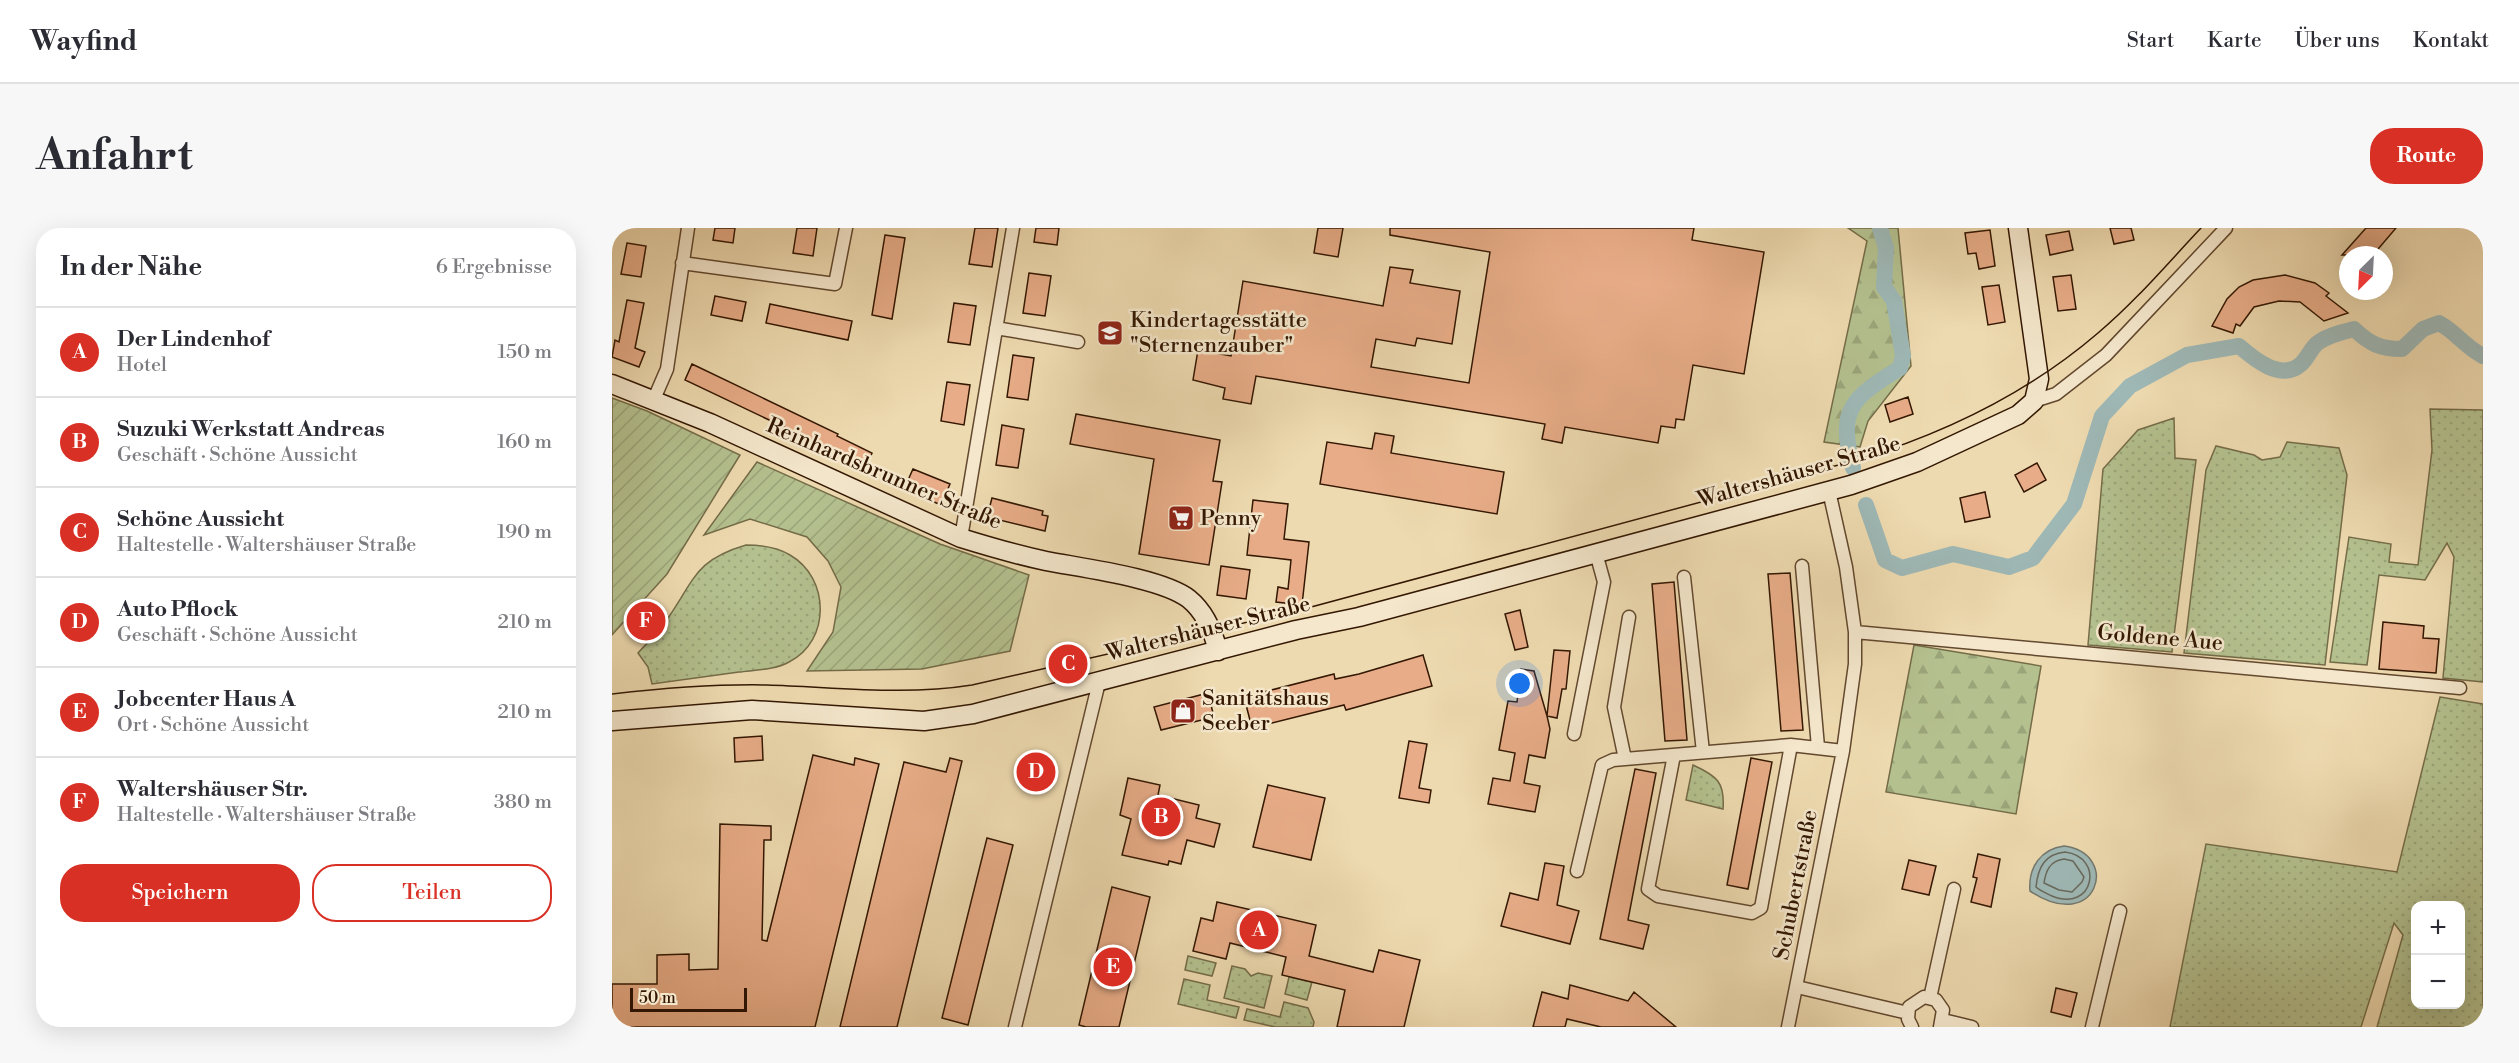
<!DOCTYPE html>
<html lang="de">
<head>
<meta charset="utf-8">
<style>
  :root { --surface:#fff; --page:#f7f7f7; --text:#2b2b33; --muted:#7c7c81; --line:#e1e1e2; --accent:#d93025 }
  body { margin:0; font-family:"Libre Bodoni",serif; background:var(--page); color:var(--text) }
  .controls { position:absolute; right:18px; bottom:18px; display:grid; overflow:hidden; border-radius:12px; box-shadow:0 6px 24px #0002 }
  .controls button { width:54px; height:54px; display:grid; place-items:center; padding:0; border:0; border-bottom:2px solid var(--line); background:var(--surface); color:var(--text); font:30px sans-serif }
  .compass { position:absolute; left:1727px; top:18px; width:54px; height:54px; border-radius:50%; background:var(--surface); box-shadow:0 6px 24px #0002; rotate:204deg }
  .scale { position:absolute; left:18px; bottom:15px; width:117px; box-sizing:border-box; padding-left:6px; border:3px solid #331702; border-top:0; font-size:16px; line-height:21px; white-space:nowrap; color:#331702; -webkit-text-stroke:4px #f4e7cc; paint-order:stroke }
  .you { position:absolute; left:908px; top:456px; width:21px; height:21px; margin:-15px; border:4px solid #fff; border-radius:50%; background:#1a73e8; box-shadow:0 0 0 9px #1a73e833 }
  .badge { display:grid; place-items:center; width:39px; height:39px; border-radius:50%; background:var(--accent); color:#fff; font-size:20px; font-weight:700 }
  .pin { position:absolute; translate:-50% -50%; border:3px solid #fff; box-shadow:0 2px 6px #0006 }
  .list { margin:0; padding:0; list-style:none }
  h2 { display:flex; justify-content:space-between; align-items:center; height:78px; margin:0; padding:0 24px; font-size:26px }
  h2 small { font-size:20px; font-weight:400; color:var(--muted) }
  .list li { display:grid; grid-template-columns:39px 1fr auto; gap:18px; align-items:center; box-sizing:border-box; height:90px; padding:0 24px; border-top:2px solid var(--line) }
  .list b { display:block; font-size:22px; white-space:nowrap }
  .list p { margin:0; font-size:20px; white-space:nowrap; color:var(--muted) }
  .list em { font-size:20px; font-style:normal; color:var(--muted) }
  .actions { display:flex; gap:12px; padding:18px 24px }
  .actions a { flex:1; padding:14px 0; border:2px solid var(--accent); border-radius:24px; text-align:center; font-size:21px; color:var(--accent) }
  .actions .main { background:var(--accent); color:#fff }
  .map { position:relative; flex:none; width:1871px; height:799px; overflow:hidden; border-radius:24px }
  header { display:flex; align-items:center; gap:36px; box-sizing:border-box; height:84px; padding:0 30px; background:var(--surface); border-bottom:2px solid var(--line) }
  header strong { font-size:28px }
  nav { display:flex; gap:33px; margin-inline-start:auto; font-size:21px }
  .intro { display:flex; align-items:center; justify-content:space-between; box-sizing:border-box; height:144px; padding:0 36px }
  h1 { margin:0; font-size:42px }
  .button { padding:15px 27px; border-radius:24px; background:var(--accent); color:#fff; font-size:21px; font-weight:700 }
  main { display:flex; gap:36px; padding:0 36px }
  aside { flex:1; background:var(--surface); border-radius:24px; box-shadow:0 6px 24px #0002 }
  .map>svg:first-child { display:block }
  .grass { fill:url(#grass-dots); stroke:#746c48; stroke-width:1.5; fill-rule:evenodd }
  .forest { fill:url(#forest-firs); stroke:#746c48; stroke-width:1.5 }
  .garden { fill:url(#garden-furrows); stroke:#746c48; stroke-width:1.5 }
  .water { fill:#9eb8b6; stroke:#73786e; stroke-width:1.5 }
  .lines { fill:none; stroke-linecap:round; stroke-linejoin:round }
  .shore { stroke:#68685c; stroke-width:1.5 }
  .canal { stroke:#9eb8b6; stroke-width:16 }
  .building { fill:#e8ad88; stroke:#331702; stroke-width:1.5 }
  .street-casing { stroke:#62482e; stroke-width:15 }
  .secondary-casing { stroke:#331702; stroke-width:21 }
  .street { stroke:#f4e7cc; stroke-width:12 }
  .secondary { stroke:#f4e7cc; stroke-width:18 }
  .tram { stroke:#331702; stroke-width:1.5 }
  .labels { text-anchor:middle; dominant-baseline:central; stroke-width:5; stroke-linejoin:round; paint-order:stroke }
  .poi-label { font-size:22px; fill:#331702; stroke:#f4e7cc; text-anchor:start }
  .street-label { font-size:22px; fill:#331702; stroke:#f4e7cc }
</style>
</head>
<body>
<header>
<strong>Wayfind</strong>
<nav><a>Start</a><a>Karte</a><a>Über uns</a><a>Kontakt</a></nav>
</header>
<div class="intro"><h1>Anfahrt</h1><a class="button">Route</a></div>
<main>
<aside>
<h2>In der Nähe<small>6 Ergebnisse</small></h2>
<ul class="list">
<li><span class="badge">A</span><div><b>Der Lindenhof</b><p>Hotel</p></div><em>150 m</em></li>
<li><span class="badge">B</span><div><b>Suzuki Werkstatt Andreas</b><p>Geschäft · Schöne Aussicht</p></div><em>160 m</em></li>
<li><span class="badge">C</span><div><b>Schöne Aussicht</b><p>Haltestelle · Waltershäuser Straße</p></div><em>190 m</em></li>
<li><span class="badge">D</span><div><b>Auto Pflock</b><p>Geschäft · Schöne Aussicht</p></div><em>210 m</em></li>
<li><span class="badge">E</span><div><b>Jobcenter Haus A</b><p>Ort · Schöne Aussicht</p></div><em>210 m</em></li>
<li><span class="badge">F</span><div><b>Waltershäuser Str.</b><p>Haltestelle · Waltershäuser Straße</p></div><em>380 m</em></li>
</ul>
<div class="actions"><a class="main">Speichern</a><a>Teilen</a></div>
</aside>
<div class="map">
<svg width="1871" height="799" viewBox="0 0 1871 799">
  <defs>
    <pattern id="grass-dots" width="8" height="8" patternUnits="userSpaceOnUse" patternTransform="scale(1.5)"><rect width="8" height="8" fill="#b4c18f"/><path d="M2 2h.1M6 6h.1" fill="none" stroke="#9ba57a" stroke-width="1.8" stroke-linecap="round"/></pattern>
    <pattern id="forest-firs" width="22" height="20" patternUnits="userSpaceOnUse" patternTransform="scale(1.5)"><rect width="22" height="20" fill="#b4c18f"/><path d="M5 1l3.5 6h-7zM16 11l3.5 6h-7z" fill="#9ba57a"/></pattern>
    <pattern id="garden-furrows" width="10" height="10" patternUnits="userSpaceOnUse" patternTransform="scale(1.5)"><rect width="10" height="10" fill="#b4c18f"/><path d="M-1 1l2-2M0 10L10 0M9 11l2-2" fill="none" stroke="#9ba57a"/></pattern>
  </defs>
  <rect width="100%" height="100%" fill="#eedab0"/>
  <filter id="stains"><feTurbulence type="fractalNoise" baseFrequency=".00333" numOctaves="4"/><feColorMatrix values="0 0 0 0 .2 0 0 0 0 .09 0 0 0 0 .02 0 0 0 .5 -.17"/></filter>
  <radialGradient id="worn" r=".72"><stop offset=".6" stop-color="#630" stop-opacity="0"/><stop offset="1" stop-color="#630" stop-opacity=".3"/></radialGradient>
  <path class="grass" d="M1818,181L1871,182V454L1831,450L1842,329L1835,315L1813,352L1767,347L1755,437L1718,434L1737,309L1779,316L1777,334L1806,337L1820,222Z
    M1562,190L1563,230L1584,232L1560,424L1476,417L1491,241L1526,202Z
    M1675,214L1727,220L1735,247L1713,437L1572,425L1594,242L1604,218L1642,227L1650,232L1668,229Z
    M134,317C149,317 165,319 178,327C218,350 219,413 177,434C163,442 143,442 127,444C98,448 69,452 40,456L36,439L26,425C36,414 48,403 56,390C83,351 83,332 134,317Z
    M1828,469L1871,476V799H1765L1791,707L1782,695L1749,799H1558L1594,616L1785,644ZM1804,678H1848V776H1804Z
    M1081,537C1105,548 1113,554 1111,581L1074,572Z
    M576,728L604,735L600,748L573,742Z
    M620,738L633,741L639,748L646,745L660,748L652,780L612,770Z
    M677,749L700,754L695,772L673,766Z
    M572,751L598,757L595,772L627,779L624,790L566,776Z
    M672,774L696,780L702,794L701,799H663L632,792L635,781L668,789Z"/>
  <path class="forest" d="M1236,0H1286L1299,138L1256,193L1248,219L1212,214L1255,13Z
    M1302,417L1429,438L1404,586L1274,564Z"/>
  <path class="garden" d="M0,170L35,183L128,227L55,346L0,407Z
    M145,234L328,316L417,347L398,423L310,441L195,443L221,404L229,359L216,333L195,309L138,291L92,307Z"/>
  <path class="water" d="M1452,618C1509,625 1486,708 1418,663C1416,639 1429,621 1452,618Z"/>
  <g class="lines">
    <path class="shore" d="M1453,624C1493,629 1482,685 1440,668C1434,665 1428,663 1424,659C1426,639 1433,626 1453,624Z
      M1452,631L1461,633L1472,649L1470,654L1460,664L1447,662L1432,655C1434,642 1438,633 1452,631Z"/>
    <path class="canal" d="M1241,240C1225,180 1240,170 1288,140L1291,128L1282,73L1272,59L1274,20L1268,0
      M1254,277L1273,332L1290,340L1341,326L1397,339L1421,330L1462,276L1490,188L1518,158L1575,127L1627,118C1642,131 1669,154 1689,136C1696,130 1699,119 1707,114C1717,107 1730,104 1742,101C1758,116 1768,121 1790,121L1811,101L1827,95C1844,104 1853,119 1871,128"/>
  </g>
  <path class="building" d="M103,0H123L121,15L101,12Z
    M185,0H205L201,28L181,25Z
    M363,0H386L380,39L357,36Z
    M424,0H447L445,17L422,14Z
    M706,0H731L726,29L702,25Z
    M778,0H1082L1080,12L1152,24L1132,146L1081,137L1072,192L1064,191L1063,200L1049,198L1046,215L953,199L950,215L930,211L933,196L644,148L639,176L611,171L613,160L581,152L586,122L619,128L631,53L771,78L778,39L801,42L798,55L848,63L840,116L805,110L803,118L764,111L759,139L857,155L878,24L778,7Z
    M1498,0H1519L1522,12L1502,16Z
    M1754,0H1784L1761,27H1730Z
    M1378,2L1383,38L1367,41L1364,25L1356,26L1353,5Z
    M1457,3L1461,22L1438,27L1434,7Z
    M273,7L293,10L280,91L260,87Z
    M15,15L34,18L29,49L9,46Z
    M417,45L439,48L433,88L411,85Z
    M1459,47L1464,81L1446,83L1441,49Z
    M1673,47L1703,55L1717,65L1714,68L1736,85L1712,93L1688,74L1667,73L1642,79L1628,98L1624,96L1621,105L1600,98L1615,71L1627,59L1641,52Z
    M1387,57L1393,94L1376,97L1370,59Z
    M103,68L134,74L130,93L99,87Z
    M15,72L32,75L23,120L33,124L27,139L0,129L3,112L7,114Z
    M342,75L364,78L358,117L336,114Z
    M158,76L240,93L236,112L154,95Z
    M401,127L422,130L416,172L395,169Z
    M80,136L226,206L225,208L260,225L253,241L230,230L231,227L73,152Z
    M335,154L358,157L352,197L329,193Z
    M1296,169L1301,186L1278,194L1273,177Z
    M464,186L608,212L601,253L610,254L597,337L527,326L542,231L458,216Z
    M390,197L412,201L406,240L384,237Z
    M763,205L782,208L779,225L892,244L885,286L708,256L715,214L760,221Z
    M1425,235L1434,252L1412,264L1403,247Z
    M301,241L338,256L329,277L292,261Z
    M1373,264L1378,289L1353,294L1348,270Z
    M380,270L431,283L430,287L436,288L433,303L375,289Z
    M641,272L676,276L672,311L697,314L690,377L664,374L666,359L676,361L679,332L635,327Z
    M609,338L638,342L634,371L605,367Z
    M1178,345L1191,502L1169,503L1156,346Z
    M1062,354L1075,512L1053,513L1040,356Z
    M908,382L916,419L903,422L893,386Z
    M1771,394L1812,398L1811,410L1827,411L1824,445L1767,441Z
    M942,422L958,423L954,461H950L945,490L935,488L938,501L933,530L917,527L912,555L928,558L923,584L876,576L881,550L898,553L903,525L887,522L896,473L905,474L909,441L922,443L935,488Z
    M811,427L820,458L734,482L732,477L640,500L632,469L722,446L723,451L747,446Z
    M596,465L602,489L549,502L542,479Z
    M150,508L151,532L123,534L122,510Z
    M797,513L815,516L807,560L819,562L817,575L787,570Z
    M201,527L242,537L243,530L267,536L203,799H0V756H45V727L77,726V742L106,741L108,596L159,598V612H152L150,712L155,713Z
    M338,530L350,533L285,799H228L292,534L334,544Z
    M1139,530L1160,534L1136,661L1115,657Z
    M435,537V551L415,552L414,538Z
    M1023,541L1044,545L1016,692L1037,697L1031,721L988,711Z
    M516,550L548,557L546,567L587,577L584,590L608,596L602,619L575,612L569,636L557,633L556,637L510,627L519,591L508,587Z
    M656,557L713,570L699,632L641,619Z
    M375,610L401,617L356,797L330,790Z
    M1366,626L1388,631L1379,679L1359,674L1365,650L1361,649Z
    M1297,632L1324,638L1317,667L1290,661Z
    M933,635L952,638L945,677L967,683L958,716L889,698L898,665L926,672Z
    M500,659L538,669L507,799H474L467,797Z
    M605,674L704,697L697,728L761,744L767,722L808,732L792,799H725L733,762L670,747L674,729L618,715L614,731L581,723L589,690L601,693Z
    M958,757L1016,773L1022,764L1064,799H989L955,791L953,799H921L930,764L956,771Z
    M1444,760L1465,765L1459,789L1439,784Z"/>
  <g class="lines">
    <defs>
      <path id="street" d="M70,35L223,56L234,0
        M384,100L466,114
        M42,171L55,141L76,0
        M1422,173L1444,166L1494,127L1614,0
        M349,310L401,0
        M1190,338L1206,519
        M1072,349L1091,524
        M1243,404L1848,460
        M962,506L992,354L984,325
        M1062,527L1036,661L1046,668L1140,685L1149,680L1179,517
        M1013,531L1002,479L1017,389
        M965,643L990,537L1001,532L1179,517L1231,523
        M1185,759L1296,785
        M1318,770L1342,661
        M1331,792L1360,799
        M403,799L487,454
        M1176,799L1231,523L1243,436V404L1234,339L1217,263
        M1300,799L1296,791L1297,779L1312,769L1324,772L1331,782L1328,799
        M1480,799L1508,683"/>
      <path id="secondary" d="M0,156L98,195L349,310C378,319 406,327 434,333C470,340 550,350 577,371C593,384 601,403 606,423
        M0,493L140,482L312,493L361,486L684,402L747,389L1239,257L1305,234L1406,187L1422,173L1427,151L1406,0"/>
    </defs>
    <use href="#street" class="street-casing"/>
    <use href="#secondary" class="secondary-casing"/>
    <use href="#street" class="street"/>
    <use href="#secondary" class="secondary"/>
    <path class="tram" d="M0,466C52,460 102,456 155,457C223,459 292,468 360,457L688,382L1245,232C1334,205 1415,166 1486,105C1524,73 1555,36 1589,0"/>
  </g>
  <defs>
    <symbol id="school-square" viewBox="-11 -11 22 22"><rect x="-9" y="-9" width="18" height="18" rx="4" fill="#8f2418" stroke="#f4e7cc"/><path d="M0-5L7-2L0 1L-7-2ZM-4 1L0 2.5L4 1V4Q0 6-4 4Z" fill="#fff"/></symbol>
    <symbol id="supermarket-square" viewBox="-11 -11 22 22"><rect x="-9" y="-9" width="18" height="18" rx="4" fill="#8f2418" stroke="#f4e7cc"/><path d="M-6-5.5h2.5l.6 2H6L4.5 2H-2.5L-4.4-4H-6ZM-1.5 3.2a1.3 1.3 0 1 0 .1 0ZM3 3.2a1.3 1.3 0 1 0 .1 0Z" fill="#fff"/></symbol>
    <symbol id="shop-square" viewBox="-11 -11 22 22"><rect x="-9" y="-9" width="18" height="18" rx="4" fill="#8f2418" stroke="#f4e7cc"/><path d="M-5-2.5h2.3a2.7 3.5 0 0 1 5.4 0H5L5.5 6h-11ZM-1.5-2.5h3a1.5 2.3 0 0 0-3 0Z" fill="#fff"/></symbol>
  </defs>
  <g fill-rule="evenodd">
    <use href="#school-square" x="483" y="90" width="30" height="30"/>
    <use href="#supermarket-square" x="554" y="275" width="30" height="30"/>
    <use href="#shop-square" x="556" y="468" width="30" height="30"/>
  </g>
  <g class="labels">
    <g class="poi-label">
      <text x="518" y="92">Kindertagesstätte<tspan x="518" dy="25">"Sternenzauber"</tspan></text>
      <text x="588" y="290">Penny</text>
      <text x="590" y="470">Sanitätshaus<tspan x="590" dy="25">Seeber</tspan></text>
    </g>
    <g class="street-label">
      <text transform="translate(1187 244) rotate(-16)">Waltershäuser Straße</text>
      <text transform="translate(272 246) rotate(23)">Reinhardsbrunner Straße</text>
      <text transform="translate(596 401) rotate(-14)">Waltershäuser Straße</text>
      <text transform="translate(1548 410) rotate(5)">Goldene Aue</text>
      <text transform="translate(1184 657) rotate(-79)">Schubertstraße</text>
    </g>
  </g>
  <rect width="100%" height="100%" filter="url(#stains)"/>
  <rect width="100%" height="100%" fill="url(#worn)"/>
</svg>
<div class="controls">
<button>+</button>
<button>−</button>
</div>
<svg class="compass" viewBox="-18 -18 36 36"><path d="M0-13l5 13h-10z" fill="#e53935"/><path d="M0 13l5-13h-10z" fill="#7c7c81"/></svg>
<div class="scale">50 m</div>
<div class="you"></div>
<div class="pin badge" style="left:647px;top:702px">A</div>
<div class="pin badge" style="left:549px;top:589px">B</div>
<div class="pin badge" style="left:456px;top:436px">C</div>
<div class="pin badge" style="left:424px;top:544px">D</div>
<div class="pin badge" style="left:501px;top:739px">E</div>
<div class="pin badge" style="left:34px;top:393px">F</div>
</div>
</main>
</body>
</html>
